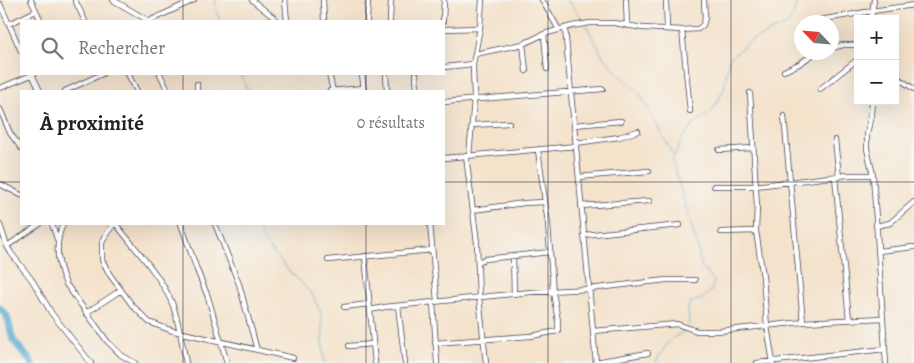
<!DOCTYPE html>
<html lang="fr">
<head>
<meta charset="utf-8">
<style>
  :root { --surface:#fff; --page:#f6f6f6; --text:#222; --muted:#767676; --line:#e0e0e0 }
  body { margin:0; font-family:Alegreya,serif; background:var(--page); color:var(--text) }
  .controls { position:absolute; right:15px; top:15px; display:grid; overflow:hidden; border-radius:0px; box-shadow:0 5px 20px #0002 }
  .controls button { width:45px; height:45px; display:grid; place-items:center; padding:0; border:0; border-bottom:1px solid var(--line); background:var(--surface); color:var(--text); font:25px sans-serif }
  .compass { position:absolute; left:794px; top:15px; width:45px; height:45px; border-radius:50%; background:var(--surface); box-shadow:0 5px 20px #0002; rotate:296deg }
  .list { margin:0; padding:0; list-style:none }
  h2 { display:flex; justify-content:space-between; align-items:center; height:65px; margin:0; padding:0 20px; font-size:21px }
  h2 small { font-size:16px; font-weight:400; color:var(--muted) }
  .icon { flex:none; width:28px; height:28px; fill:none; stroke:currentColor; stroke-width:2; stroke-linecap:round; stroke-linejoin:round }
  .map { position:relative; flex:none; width:914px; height:363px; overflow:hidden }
  .search { position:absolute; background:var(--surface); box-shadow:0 5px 20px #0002; left:20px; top:20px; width:425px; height:55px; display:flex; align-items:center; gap:12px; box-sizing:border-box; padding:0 18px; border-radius:0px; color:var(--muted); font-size:19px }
  .panel { position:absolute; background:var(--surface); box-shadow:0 5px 20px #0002; left:20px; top:90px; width:425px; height:135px; border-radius:0px }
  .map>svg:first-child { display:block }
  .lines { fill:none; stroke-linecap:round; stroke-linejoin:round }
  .stream { stroke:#59abd4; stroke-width:1 }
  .river { stroke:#59abd4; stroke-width:7 }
  .minor-casing { stroke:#423f51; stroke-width:6 }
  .minor { stroke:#fff; stroke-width:4.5 }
  .grid { fill:none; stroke:#22223b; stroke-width:1; stroke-opacity:0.55 }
</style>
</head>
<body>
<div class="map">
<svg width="914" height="363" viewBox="0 0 914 363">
  <rect width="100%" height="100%" fill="#f6f6f2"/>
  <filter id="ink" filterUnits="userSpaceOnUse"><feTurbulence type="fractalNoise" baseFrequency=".02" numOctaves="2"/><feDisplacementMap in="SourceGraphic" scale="10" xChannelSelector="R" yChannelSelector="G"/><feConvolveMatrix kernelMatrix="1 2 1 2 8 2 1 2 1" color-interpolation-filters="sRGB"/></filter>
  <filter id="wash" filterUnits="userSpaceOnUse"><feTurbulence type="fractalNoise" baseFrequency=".0096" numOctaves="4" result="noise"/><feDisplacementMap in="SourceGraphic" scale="20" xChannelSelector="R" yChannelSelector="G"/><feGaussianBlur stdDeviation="1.12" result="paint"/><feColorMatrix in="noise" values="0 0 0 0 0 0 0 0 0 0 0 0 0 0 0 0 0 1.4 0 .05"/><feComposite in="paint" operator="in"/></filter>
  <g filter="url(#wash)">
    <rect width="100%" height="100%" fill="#f4e2cb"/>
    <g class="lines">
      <path class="stream" d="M215,0L216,10L220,21
        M568,0L584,21
        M586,25L603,56L613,68L639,92L673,155
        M240,74L248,91
        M258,224V228L264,242L288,270L312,294L322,316L323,349L325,363
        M689,325L688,308L691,302L702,299L711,291L714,281L701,266L697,244L672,161L683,137L695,123L711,113L724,89L729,59L750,41L788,24L793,16L797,0
        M655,363L669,341L687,329"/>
      <path class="river" d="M0,308L7,316L13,340L32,363"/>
    </g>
  </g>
  <g filter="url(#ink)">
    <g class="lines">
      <defs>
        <path id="minor" d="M31,0L41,21
          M75,0L85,21
          M113,0L149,21
          M252,0L278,21
          M285,0L287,21
          M323,0L324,21
          M542,0L559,30
          M626,0L627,26
          M666,0L667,29
          M0,4L21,51
          M871,19L874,0
          M149,21L194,0
          M367,21L368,0
          M390,21L391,0
          M443,21L444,0
          M808,22L872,11L914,5
          M9,24L36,11
          M565,28L596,363
          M444,29L480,28L482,0
          M682,30L690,111
          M544,34L547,69
          M523,44L526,71
          M832,48L843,45H858
          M475,54L523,44L544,34L572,26L590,23H614L643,28L682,30L698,29L703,25L705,18L704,0
          M444,67L473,64
          M784,71L799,64L817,52
          M32,74L40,91
          M128,74L137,91
          M160,74L168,91
          M329,74L333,91
          M362,74L364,91
          M386,74L387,91
          M416,74L417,91
          M895,76L914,89
          M197,84V91
          M0,88L34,74
          M820,89L858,59
          M65,91L102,74
          M330,91L363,88
          M750,93L757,206L756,231L763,277L767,326L773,363
          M872,101L871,115L867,134V149L873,175L886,363
          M444,102L603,89
          M0,109L10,133L21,148
          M784,116L803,322
          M472,125L509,123
          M574,125L621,121
          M835,140L839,177
          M576,143L619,137L638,131
          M719,150L753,148
          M466,156L477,243L479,297L486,363
          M469,156L474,100L473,64L480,28
          M444,158L576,146
          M579,177L649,171
          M835,177L849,319
          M0,184L21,195
          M714,186H755L847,175H873
          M581,206L649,201
          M473,210L524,203L544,202
          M52,224L57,239
          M63,224C54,244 57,264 66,284L107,341L121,355L135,363
          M114,224L107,233L102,243V260L110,275L132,305L149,322L170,330L293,358
          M116,224C135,249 159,273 172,303C179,322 182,343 186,363
          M181,224L197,270L208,297L227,363
          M215,224L239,284L257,350
          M430,224L437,301
          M0,225L7,246L11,253L32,280L52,314L91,363
          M876,226L890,223L914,202
          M721,232L756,231
          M584,235L680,225
          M7,246L40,224
          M878,251L914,247
          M365,256L375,363
          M513,256L514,294
          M328,260L432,250
          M478,262L485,259L550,252
          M433,302L437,363
          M398,306L405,363
          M344,307L369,304
          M370,310L385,307L531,292L589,289L666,280H695
          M86,313L121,290
          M593,331L677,324L697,331H719L803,322L883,318
          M435,343L531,336L558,331V321L553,292L548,224L538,150
          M349,346L373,344
          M595,362L648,353
          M757,363L885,349"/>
      </defs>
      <use href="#minor" class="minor-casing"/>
      <use href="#minor" class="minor"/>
    </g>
  </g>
  <path class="grid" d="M183,0V21M366,0V21M548,0V363M731,0V363M183,74V91M366,74V91M0,182H21M444,182H914M183,224V363M366,224V363"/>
</svg>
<div class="controls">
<button>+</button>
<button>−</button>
</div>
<svg class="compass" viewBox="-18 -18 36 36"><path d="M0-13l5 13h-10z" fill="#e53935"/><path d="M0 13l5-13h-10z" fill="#767676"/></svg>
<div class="search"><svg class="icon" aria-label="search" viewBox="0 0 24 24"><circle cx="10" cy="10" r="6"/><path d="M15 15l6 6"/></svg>Rechercher</div>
<section class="panel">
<h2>À proximité<small>0 résultats</small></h2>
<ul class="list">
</ul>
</section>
</div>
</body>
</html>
